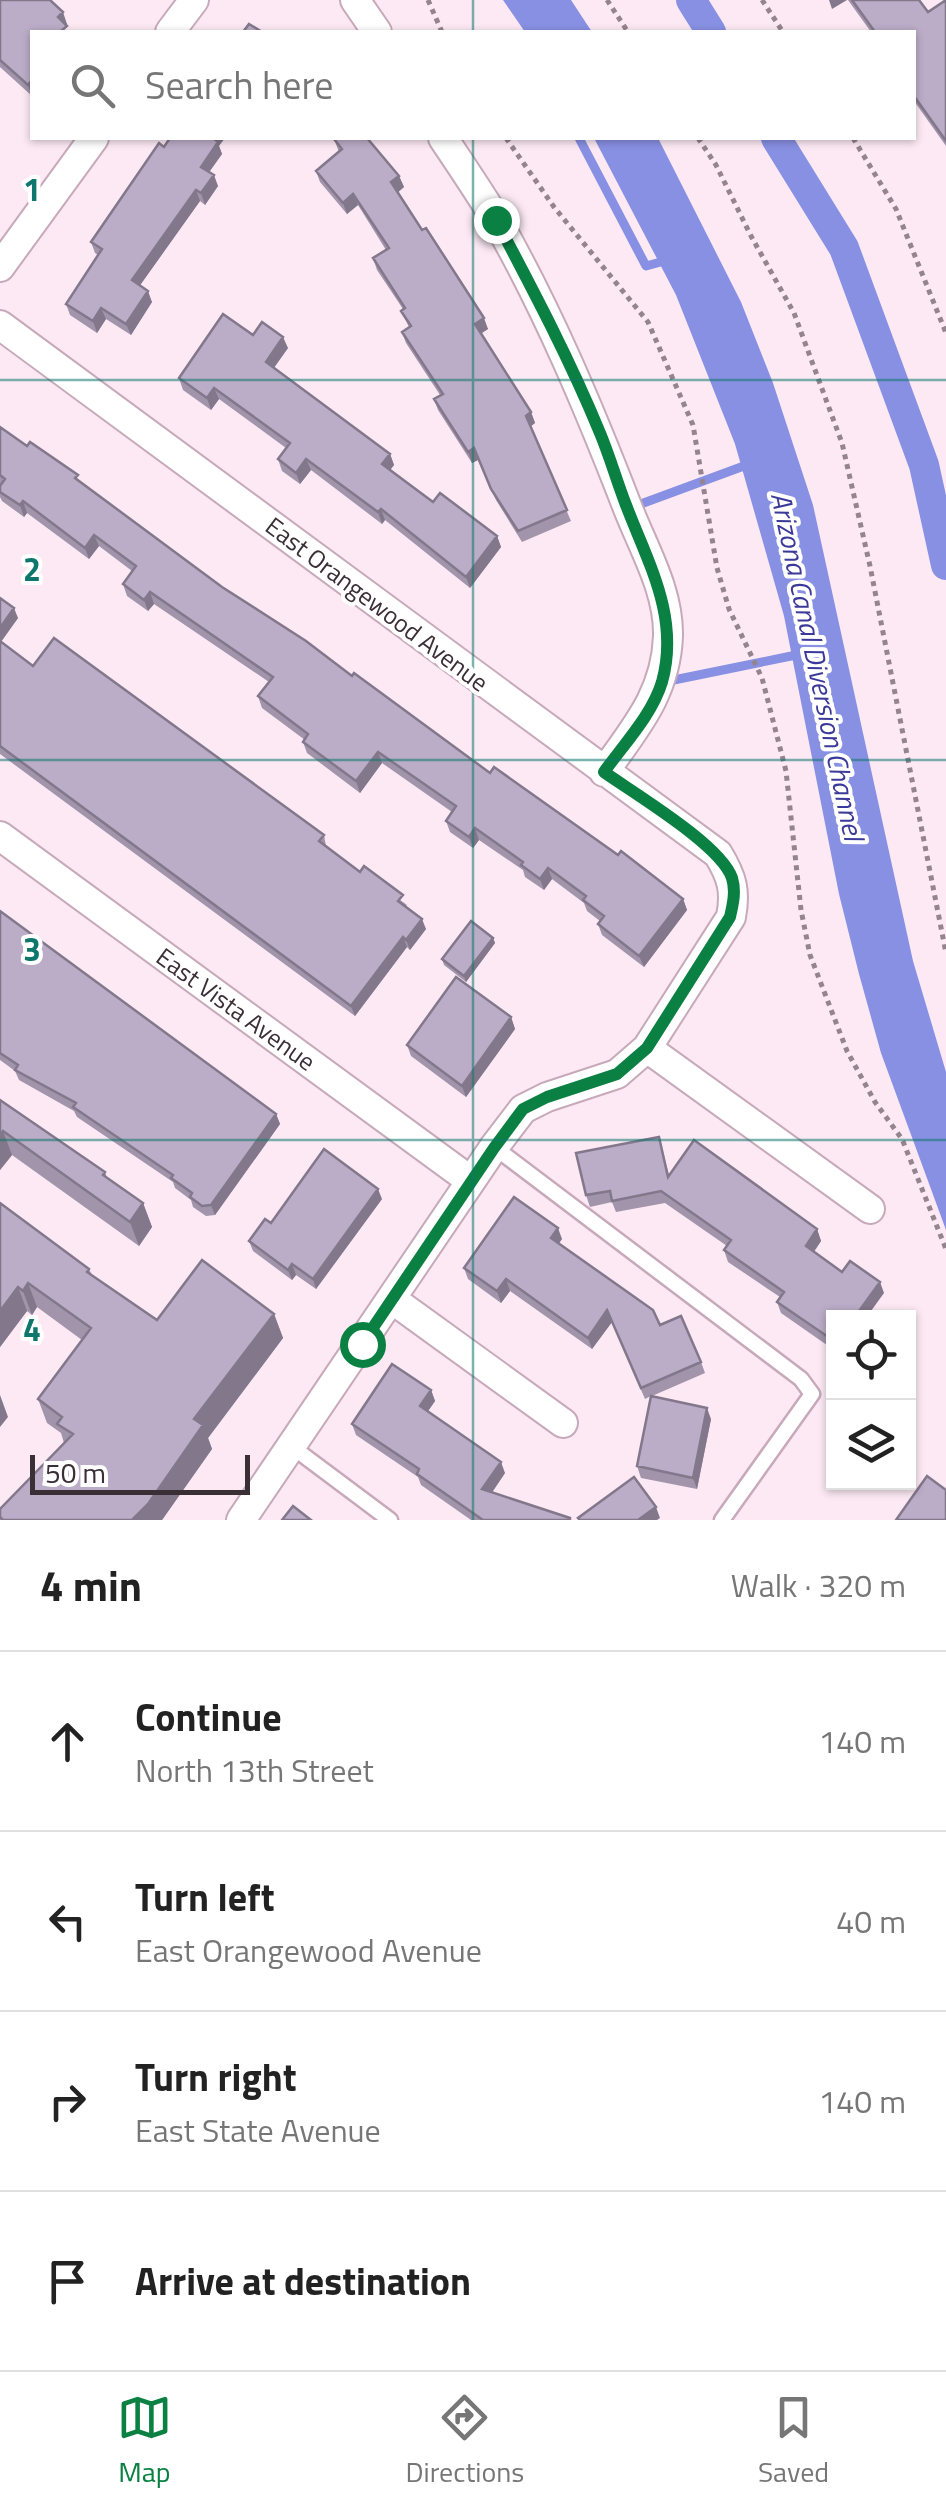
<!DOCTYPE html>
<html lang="en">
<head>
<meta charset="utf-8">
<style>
  :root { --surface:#fff; --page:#f6f6f6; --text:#222; --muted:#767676; --line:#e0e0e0; --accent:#0b8043 }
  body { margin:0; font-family:"Titillium Web",sans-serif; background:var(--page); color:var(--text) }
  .controls { position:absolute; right:30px; bottom:30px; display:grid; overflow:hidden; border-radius:0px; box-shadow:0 2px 8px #0004 }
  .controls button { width:90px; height:90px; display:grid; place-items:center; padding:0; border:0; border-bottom:2px solid var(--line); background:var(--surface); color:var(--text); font:50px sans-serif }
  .scale { position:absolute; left:30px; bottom:25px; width:220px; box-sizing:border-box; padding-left:10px; border:5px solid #3b2f36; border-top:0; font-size:28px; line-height:35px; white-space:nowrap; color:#3b2f36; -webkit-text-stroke:8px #fff; paint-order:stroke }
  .stop { position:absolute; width:30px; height:30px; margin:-22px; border:8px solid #0b8043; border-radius:50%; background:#fff }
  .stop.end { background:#0b8043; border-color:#fff; box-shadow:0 2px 10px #0008 }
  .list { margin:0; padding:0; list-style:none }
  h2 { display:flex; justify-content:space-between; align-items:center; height:130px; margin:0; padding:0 40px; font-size:42px }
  h2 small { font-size:32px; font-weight:400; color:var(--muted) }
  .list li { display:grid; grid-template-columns:65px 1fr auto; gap:30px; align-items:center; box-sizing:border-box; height:180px; padding:0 40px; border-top:2px solid var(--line) }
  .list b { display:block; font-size:38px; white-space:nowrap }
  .list p { margin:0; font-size:32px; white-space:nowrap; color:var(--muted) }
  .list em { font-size:32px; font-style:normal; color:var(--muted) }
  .icon { flex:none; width:55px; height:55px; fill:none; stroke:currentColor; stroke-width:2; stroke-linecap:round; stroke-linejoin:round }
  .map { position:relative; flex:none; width:946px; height:1520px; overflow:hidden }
  .search { position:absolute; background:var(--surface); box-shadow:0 2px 8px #0004; left:30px; right:30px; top:30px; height:110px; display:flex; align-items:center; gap:25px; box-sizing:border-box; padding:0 35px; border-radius:0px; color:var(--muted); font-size:38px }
  .sheet { height:850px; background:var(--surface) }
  nav { display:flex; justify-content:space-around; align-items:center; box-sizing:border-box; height:140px; border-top:2px solid var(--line); background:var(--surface); font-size:28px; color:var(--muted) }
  nav a { display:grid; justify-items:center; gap:5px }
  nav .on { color:var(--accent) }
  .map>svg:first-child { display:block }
  .water { fill:#8890e3 }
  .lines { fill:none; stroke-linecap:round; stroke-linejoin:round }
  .stream { stroke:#8890e3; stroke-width:9 }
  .canal { stroke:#8890e3; stroke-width:30 }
  .lane-casing { stroke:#c7a9ba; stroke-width:19 }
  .street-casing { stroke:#c7a9ba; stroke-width:32 }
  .path { stroke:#94848d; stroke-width:5; stroke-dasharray:5 5; stroke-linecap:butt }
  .lane { stroke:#fff; stroke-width:14 }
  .street { stroke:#fff; stroke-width:28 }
  .wall { fill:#a194ab }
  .shaded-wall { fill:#83788b }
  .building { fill:#bbacc7; stroke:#83788b; stroke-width:2.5 }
  .route { stroke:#0b8043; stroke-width:12 }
  .grid { fill:none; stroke:#0f766e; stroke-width:2.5; stroke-opacity:0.55 }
  .labels { text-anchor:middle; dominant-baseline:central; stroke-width:8; stroke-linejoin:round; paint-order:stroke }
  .street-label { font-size:25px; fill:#3b2f36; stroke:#fff }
  .water-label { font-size:28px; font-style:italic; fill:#3b3999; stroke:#fff }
  .grid-label { font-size:32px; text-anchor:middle; font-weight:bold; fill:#0f766e; stroke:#fff; stroke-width:8; stroke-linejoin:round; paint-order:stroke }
</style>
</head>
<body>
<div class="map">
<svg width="946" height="1520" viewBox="0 0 946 1520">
  <rect width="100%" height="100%" fill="#fce9f4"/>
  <path class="water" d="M503,0H571L592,32H525Z
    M594,138H658L741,302L773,383L813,505L913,961L946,1072V1230L881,1053L859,974L839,894L784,616L735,444L676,295Z"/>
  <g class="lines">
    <path class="stream" d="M579,138L646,266L668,260
      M630,508L752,463
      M664,682L801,654"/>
    <path class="canal" d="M691,0L711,32
      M776,138L844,248L924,465L946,565"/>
    <defs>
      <path id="lane" d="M494,1147L801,1379L812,1394L722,1520
        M291,1446L390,1520"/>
      <path id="street" d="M355,0L377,32
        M170,32L194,0
        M443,138C461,165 480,193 497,221C549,313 589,408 627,506C643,548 669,590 668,636C666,693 636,727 604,772
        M0,267L94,138
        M0,325L718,854C732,877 736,891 731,917L647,1048L617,1074L547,1097L523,1109L494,1147L241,1520
        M0,836L471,1181
        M647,1048L870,1209
        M393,1300L563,1423"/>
    </defs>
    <use href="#lane" class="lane-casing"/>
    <use href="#street" class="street-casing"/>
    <path class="path" d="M428,0L442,32
      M607,0L628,32
      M762,0L783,32
      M506,138L554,207L648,322L693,425L717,568L729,609L762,678L786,771L801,910L810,955L847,1051L875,1102L902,1139L946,1249
      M698,138L716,165L751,236L794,313L842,443L870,566L946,953
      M853,138L896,209L946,333"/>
    <use href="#lane" class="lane"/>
    <use href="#street" class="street"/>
  </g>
  <path class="wall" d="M0,0L67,24L32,32V96L0,67Z
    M848,0H919L928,12L946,0V146L914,101V32H871Z
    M334,139L399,176L404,187L398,192L488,329L481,333L531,412L535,423L530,426L571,521L522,542L496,500L478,460L472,463L438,410L434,399L440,395L406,343L402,332L409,327L401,311L403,309L377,270L373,258L386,250L358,205L347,214L320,182L316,171L339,152Z
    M219,146L222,154L209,172L218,186L205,205L200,201L140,285L152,302L131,335L106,319L97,333L70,315L66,304L98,255L95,253L91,242L164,147Z
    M253,335L288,348L274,368L390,454L394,465L390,470L433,502L497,536L501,547L470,588L385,520L382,524L311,470L300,484L282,471L278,459L286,448L219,399L211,410L183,390L179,378Z
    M0,427L80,482L222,587L352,676L490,773L618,855L683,899L687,910L644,967L602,935L598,924L600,921L587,911L584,903L552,879L544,890L525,877L523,870L479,840L473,848L450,832L446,821L452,812L382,763L360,793L307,753L303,742L305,740L262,708L258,696L269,682L154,604L148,611L127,596L123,584L132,571L99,546L89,559L27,513L24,517L2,501L0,497Z
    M0,598L18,618L1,642L33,666L324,835L326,846L407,905L406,906L426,929L410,950L407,947L355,1016L0,754Z
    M0,911L276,1114L280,1124L215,1215L206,1216L193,1207L191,1200L175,1188L173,1182L77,1117L74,1111L19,1080L15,1071L0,1060Z
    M493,938L495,943L466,982L444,965L442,959Z
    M511,1017L515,1029L466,1097L411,1056L407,1045Z
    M0,1100L105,1172L107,1178L143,1203L152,1227L139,1246L12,1155L0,1170Z
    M659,1137L669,1175L817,1229L821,1241L814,1252L842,1272L884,1293L834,1318V1350L781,1313L777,1302L780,1297L728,1262L724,1250L727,1246L665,1203L616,1212L612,1202L590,1207L586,1195Z
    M382,1199L316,1289L296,1275L292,1280L253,1251L249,1241L271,1223Z
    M0,1203L89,1269L92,1275L157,1320L274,1314L283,1338L208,1438L212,1449L162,1520H0V1509L64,1443L61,1433L47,1423L38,1399L82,1340L37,1307L32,1315L27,1311L0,1347Z
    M562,1239L559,1243L660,1325L701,1362L705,1373L652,1396L711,1419L697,1489L641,1478L637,1466L651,1396L645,1399L612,1322L592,1349L510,1291L501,1303L468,1279L464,1268Z
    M431,1390L435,1401L428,1411L505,1473L492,1492L570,1518L571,1520H471L421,1485L418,1477L356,1435L352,1424Z"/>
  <path class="shaded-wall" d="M829,0H847L832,9Z
    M63,12L67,24L62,29L58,17Z
    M32,80V96L28,85Z
    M213,138H225L219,146L222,154L205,178L201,167Z
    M214,175L218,186L205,205L201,193Z
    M399,176L404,187L396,194L391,182Z
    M196,190L200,201L136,291L132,280Z
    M353,194L358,205L347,214L343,203Z
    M148,291L152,302L131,335L126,324Z
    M101,308L106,319L97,333L93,321Z
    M484,318L488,329L479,335L475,324Z
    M283,337L288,348L270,373L266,362Z
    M214,388L219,399L211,410L207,398Z
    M531,412L535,423L530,427L526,416Z
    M474,448L478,460L472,463L468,452Z
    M390,454L394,465L386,475L382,464Z
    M306,459L311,470L300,484L296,473Z
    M23,501L27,513L24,517L20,505Z
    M381,509L385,520L382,524L378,512Z
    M94,535L99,546L89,559L85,548Z
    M497,536L501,547L470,588L466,577Z
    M150,592L154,604L148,611L144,600Z
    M14,608L18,618L0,643V628Z
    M378,752L382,763L360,793L356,781Z
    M475,828L479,840L473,848L469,837Z
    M548,868L552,879L544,890L540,879Z
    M683,899L687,910L644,967L639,956Z
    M422,919L426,929L410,950L406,940Z
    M403,937L407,947L355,1016L351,1006Z
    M493,938L495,943L466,982L464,976Z
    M511,1017L515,1029L466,1097L462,1086Z
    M276,1114L280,1124L215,1215L211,1205Z
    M3,1131L12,1155L0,1170V1135Z
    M378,1189L382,1199L316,1289L313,1279Z
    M143,1203L152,1227L139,1246L130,1222Z
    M558,1228L562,1239L555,1249L551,1238Z
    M817,1229L821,1241L810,1257L806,1246Z
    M292,1264L296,1275L292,1280L288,1270Z
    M506,1279L510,1291L501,1303L497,1291Z
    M880,1282L884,1293L866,1318H854Z
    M28,1283L37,1307L32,1315L23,1291Z
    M18,1287L27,1311L0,1347V1311Z
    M607,1310L612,1322L592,1349L588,1338Z
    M274,1314L283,1338L208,1438L212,1449L162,1520H132L194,1419Z
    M431,1390L435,1401L424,1417L420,1406Z
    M0,1395L8,1417L0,1427Z
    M707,1408L711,1419L697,1489L693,1478Z
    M501,1462L505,1473L487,1500L482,1489Z
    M656,1507L660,1518L657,1520H638Z"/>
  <path class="building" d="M0,0H50L63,12L58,17L67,26L60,32H32V80L28,85L0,60Z
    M852,0H919L928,12L946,0V141L914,96V32H875Z
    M249,24L262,32H243Z
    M170,138H213L218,142L201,167L214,175L201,193L196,190L132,280L148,291L126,324L101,308L93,321L66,304L102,249L91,242L159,143L164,147Z
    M336,138H367L399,176L391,182L422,230L426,228L484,318L475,324L531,412L526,416L567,510L518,531L491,489L474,448L468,452L434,399L443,394L402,332L411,326L401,311L405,308L373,258L389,248L353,194L343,203L316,171L342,149L334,139Z
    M223,314L253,335L262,322L283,337L266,362L390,454L382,464L433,502L440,493L497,536L466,577L381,509L378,512L306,459L296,473L278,459L290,443L214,388L207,398L179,378Z
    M0,427L27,446L30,442L78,475L75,478L222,587L306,641L352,676L354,673L490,773L494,767L618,855L621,851L683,899L639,956L598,924L604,916L583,900L586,896L548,868L540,879L521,865L523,862L475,828L469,837L446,821L456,806L378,752L356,781L303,742L308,734L258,696L273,677L150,592L144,600L123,584L136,566L94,535L85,548L23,501L20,505L0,492V486L5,479L0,475Z
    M0,598L14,608L0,628Z
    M54,638L324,835L319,841L360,872L364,866L403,895L398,901L422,919L406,940L403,937L351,1006L0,746V641L33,666Z
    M0,911L276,1114L211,1205L202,1206L190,1197L192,1193L171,1178L173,1175L73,1107L76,1103L15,1070L18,1065L0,1053Z
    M471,921L493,938L464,976L442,959Z
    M456,977L511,1017L462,1086L407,1045Z
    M0,1100L105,1172L103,1175L143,1203L130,1222L3,1131L0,1135Z
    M659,1137L668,1177L694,1140L817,1229L806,1246L842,1272L850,1261L880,1282L854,1318H834V1341L777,1302L784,1292L724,1250L731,1240L661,1191L612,1201L610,1191L586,1195L576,1153Z
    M324,1149L378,1189L313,1279L292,1264L288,1270L249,1241L265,1219L271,1223Z
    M514,1197L558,1228L551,1238L653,1310L660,1325L681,1316L701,1362L641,1388L607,1310L588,1338L506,1279L497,1291L464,1268Z
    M0,1203L89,1269L87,1272L157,1320L202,1260L274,1314L194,1419L203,1425L148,1504L132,1520H3L0,1517V1509L73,1434L57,1424L62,1417L38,1399L91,1328L28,1283L23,1291L18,1287L0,1311Z
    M392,1364L431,1390L420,1406L501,1462L482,1489L570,1518V1520H483L417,1474L419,1469L352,1424Z
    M651,1396L707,1408L693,1478L637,1466Z
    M927,1476L946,1490V1520H896Z
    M634,1477L656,1507L638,1520H580L578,1518Z
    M293,1506L311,1520H282Z"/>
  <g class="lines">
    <path class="route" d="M362,1344L494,1148L523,1109L547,1097L617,1074L647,1048L730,917C733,904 736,891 732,878C721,845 635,794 604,772C624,744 652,715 662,682C680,617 648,563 626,505C617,482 610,457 600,433C570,360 533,290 496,220"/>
  </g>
  <path class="grid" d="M473,0V32M473,138V1520M0,380H946M0,760H946M0,1140H946"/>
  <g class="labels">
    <g class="street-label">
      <text transform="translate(377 604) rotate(37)">East Orangewood Avenue</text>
      <text transform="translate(236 1009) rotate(36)">East Vista Avenue</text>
    </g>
    <g class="water-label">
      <text transform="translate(818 666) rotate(78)">Arizona Canal Diversion Channel</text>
    </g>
  </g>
  <g class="grid-label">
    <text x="32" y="201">1</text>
    <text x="32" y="581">2</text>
    <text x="32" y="961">3</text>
    <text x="32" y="1341">4</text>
  </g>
</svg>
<div class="controls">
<button><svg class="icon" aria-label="locate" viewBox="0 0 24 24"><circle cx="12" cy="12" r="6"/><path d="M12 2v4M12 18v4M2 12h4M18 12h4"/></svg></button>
<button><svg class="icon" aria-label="layers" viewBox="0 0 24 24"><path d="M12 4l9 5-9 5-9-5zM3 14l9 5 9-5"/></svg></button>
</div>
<div class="scale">50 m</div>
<div class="stop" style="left:362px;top:1344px"></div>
<div class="stop end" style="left:496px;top:220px"></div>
<div class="search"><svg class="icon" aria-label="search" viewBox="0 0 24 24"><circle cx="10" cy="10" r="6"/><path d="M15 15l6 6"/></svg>Search here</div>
</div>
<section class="sheet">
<h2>4 min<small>Walk · 320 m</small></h2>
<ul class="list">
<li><svg class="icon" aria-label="ahead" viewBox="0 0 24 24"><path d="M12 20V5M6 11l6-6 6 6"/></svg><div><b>Continue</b><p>North 13th Street</p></div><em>140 m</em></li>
<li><svg class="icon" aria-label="left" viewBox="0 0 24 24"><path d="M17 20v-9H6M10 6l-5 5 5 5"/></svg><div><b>Turn left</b><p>East Orangewood Avenue</p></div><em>40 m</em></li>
<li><svg class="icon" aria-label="right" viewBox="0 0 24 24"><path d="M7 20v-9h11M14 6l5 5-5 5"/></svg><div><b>Turn right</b><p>East State Avenue</p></div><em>140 m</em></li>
<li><svg class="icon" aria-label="arrive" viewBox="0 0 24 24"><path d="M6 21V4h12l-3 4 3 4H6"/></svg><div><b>Arrive at destination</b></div></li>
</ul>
</section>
<nav>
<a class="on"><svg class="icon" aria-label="map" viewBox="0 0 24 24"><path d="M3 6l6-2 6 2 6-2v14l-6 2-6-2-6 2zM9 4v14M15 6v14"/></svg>Map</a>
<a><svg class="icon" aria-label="directions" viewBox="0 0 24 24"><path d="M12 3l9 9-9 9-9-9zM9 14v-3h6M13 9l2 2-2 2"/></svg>Directions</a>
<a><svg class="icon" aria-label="saved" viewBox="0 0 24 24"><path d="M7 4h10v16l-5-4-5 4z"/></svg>Saved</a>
</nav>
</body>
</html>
